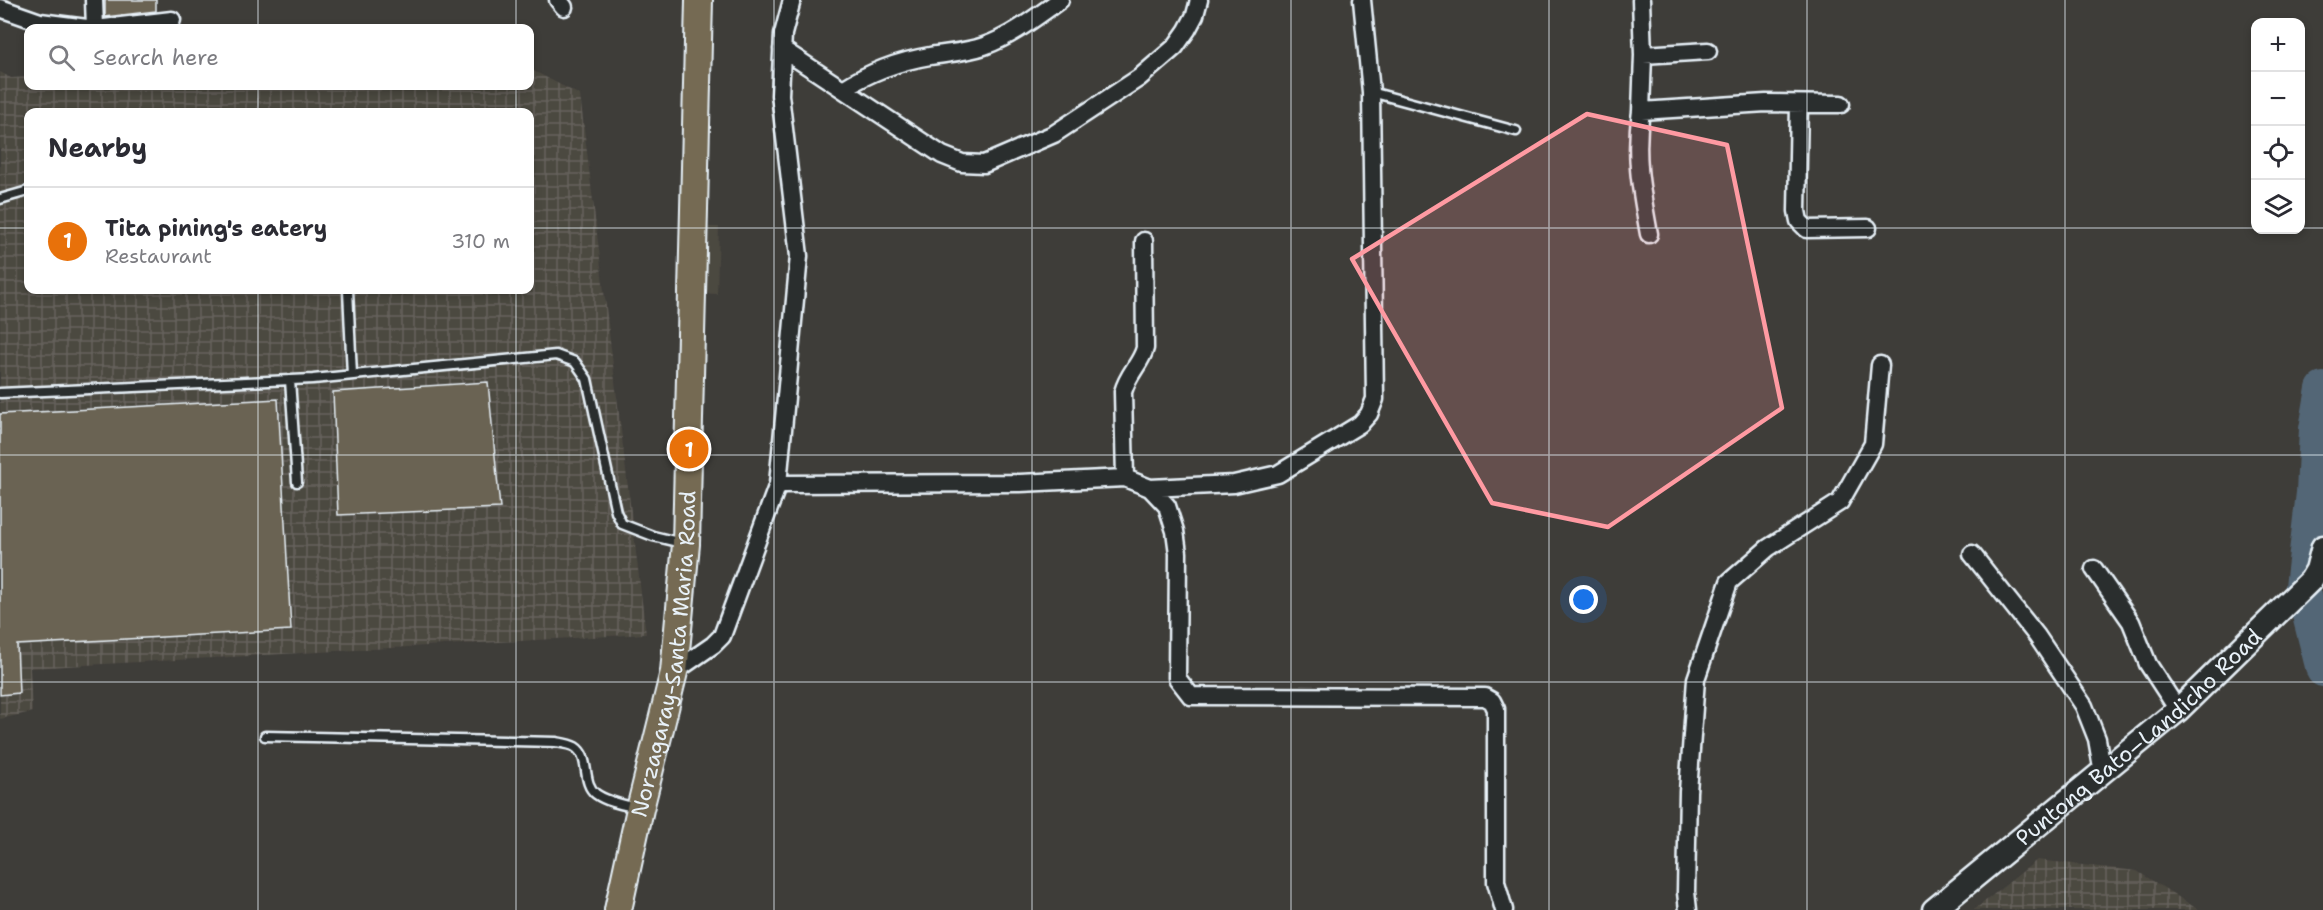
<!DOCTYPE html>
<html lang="en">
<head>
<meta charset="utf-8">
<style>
  :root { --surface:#fff; --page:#f7f7f7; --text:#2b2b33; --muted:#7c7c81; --line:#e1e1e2; --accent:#d93025 }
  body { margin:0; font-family:"Shantell Sans",sans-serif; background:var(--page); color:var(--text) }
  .controls { position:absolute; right:18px; top:18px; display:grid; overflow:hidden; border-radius:12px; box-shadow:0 3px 9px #0003 }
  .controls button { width:54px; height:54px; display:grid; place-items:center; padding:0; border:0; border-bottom:2px solid var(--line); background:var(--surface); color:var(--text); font:30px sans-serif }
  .you { position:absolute; left:1584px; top:600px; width:21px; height:21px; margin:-15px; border:4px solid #fff; border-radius:50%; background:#1a73e8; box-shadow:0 0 0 9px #1a73e833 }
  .badge { display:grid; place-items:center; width:39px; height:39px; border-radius:50%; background:var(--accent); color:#fff; font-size:20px; font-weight:700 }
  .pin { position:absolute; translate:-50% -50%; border:3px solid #fff; box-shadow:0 2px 6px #0006 }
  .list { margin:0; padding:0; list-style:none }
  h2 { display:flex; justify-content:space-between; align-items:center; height:78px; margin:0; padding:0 24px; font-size:26px }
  h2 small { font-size:20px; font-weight:400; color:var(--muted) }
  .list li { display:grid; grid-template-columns:39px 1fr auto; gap:18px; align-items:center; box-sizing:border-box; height:108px; padding:0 24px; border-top:2px solid var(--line) }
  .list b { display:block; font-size:22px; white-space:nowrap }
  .list p { margin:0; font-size:20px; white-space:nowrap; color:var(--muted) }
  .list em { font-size:20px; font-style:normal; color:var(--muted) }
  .icon { flex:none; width:33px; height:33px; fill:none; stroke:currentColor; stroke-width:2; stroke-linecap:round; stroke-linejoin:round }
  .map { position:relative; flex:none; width:2323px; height:910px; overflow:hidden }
  .search { position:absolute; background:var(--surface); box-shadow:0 3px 9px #0003; left:24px; top:24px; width:510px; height:66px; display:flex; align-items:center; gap:15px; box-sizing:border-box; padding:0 21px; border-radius:12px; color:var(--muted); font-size:22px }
  .panel { position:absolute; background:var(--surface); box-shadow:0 3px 9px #0003; left:24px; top:108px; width:510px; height:186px; border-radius:12px }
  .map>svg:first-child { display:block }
  .built { fill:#4c4841 }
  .industrial { fill:url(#industrial-grid); fill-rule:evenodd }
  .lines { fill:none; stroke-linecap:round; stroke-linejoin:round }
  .river { stroke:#536676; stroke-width:34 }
  .building { fill:#6b6353; stroke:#e8f1f8; stroke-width:1.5 }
  .lane-casing { stroke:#e8f1f8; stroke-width:13 }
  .street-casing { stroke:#e8f1f8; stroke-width:21 }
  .secondary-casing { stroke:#e8f1f8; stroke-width:27 }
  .primary-casing { stroke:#e8f1f8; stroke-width:30 }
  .lane { stroke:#2a2d2e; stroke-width:8 }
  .street { stroke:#2a2d2e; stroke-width:16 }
  .secondary { stroke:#2a2d2e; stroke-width:22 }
  .primary { stroke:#746b52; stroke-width:26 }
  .marked { fill:#ff9aa2; fill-opacity:0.2; stroke:#ff9aa2; stroke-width:4.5; stroke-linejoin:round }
  .grid { fill:none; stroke:#e8f1f8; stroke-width:1.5; stroke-opacity:0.55 }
  .labels { text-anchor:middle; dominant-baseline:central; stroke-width:5; stroke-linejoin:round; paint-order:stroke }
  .street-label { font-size:22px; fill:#e8f1f8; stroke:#2a2d2e }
</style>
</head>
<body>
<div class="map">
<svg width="2323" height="910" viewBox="0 0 2323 910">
  <defs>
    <pattern id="industrial-grid" width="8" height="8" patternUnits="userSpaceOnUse" patternTransform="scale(1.5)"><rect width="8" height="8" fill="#4c4841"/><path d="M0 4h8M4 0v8" fill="none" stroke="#66635d"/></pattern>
  </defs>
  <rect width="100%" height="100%" fill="#3e3d39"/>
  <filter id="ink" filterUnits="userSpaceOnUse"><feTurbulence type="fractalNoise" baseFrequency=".0167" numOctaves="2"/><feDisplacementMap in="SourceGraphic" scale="12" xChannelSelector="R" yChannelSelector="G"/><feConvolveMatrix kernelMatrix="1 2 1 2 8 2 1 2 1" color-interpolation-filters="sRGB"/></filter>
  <g filter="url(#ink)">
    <path class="built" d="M699,227H719L717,294L698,293Z"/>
    <path class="industrial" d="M530,69L580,95L646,634L30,668L32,712L0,719V72L11,78L28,77V86H530ZM28,112H530V290H28Z
      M2037,860L2137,871L2199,910H1974Z"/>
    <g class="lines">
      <path class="river" d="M2323,389L2316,429L2313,493L2302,587L2323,670"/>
    </g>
    <path class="building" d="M105,0H156V11L105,17Z
      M488,382L500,508L338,515L333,392Z
      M278,399L291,630L17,645L19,693L0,695V414Z"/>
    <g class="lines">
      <defs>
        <path id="lane" d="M1371,92L1516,131
          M0,199L28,191
          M348,290L352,375
          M290,380L297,482
          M0,393L313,379L556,355L575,362L587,379L616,512L622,524L653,536L682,543
          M265,736L556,742C562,743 570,744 575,747C591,757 581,783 596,794C607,802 624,805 637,808"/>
        <path id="street" d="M94,0L95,28
          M558,0L564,7
          M1641,0L1643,55L1708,51
          M0,8L40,22L87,28
          M104,28L172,20
          M782,49L942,155L962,163L984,164L1054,134L1139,78L1175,47L1187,30L1195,15L1199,0
          M1643,55L1641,111L1766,103L1841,104
          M843,89C868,73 900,61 930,56C948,53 967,52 984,46C1012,36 1036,17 1060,0
          M1799,104L1797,211L1799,221L1807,229L1868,228
          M1641,111C1634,155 1641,190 1649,234
          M1125,478L1150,488L1167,506L1175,531L1178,553L1177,678L1191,696L1485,697L1492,701L1496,709V882L1504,910
          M778,484L1020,483L1125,478L1123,392C1128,373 1141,364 1145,348L1144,241
          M1150,488L1234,484L1278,474L1360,424L1369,414L1375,399L1371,92L1362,0
          M1972,554L2037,636L2084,706L2097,739L2103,773
          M2094,569L2131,622L2148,664L2178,710
          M674,672L713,645L722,636L778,484L799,256L780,95L783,34L792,0
          M1688,910L1686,892L1688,792L1696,679L1729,582L1768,548L1840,502L1873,444L1880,365"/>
        <g id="secondary">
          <path id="s1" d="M1934,910L2178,710L2311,580L2317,570L2323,547"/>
        </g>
        <g id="primary">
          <path id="s2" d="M618,910L640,809L674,672L686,544L699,0"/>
        </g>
      </defs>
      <use href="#lane" class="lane-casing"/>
      <use href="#street" class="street-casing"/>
      <use href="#secondary" class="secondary-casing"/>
      <use href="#primary" class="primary-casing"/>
      <use href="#lane" class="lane"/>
      <use href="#street" class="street"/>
      <use href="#secondary" class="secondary"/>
      <use href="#primary" class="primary"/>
    </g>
  </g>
  <path class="marked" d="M1587,114L1727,145L1782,408L1608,527L1492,503L1352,259Z"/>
  <path class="grid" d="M258,0V28M516,0V28M774,0V910M1032,0V910M1291,0V910M1549,0V910M1807,0V910M2065,0V910M258,86V112M516,86V112M0,228H28M530,228H2256M2300,228H2323M258,290V910M516,290V910M0,455H2323M0,682H2323"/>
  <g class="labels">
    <g class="street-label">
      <text stroke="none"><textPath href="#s2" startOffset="261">Norzagaray-Santa Maria Road</textPath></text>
      <text stroke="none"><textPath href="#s1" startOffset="268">Puntong Bato–Landicho Road</textPath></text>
    </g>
  </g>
</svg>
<div class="controls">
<button>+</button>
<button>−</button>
<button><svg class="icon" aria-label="locate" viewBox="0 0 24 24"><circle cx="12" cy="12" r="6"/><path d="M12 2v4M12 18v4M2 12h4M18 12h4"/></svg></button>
<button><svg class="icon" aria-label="layers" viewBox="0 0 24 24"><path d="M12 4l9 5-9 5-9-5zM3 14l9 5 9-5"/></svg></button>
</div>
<div class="you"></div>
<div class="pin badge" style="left:689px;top:449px;background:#e8710a">1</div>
<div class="search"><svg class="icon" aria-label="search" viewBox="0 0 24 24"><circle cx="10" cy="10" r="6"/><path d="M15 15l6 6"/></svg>Search here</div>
<section class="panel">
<h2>Nearby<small></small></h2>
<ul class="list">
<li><span class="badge" style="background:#e8710a">1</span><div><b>Tita pining's eatery</b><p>Restaurant</p></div><em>310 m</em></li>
</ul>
</section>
</div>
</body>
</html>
